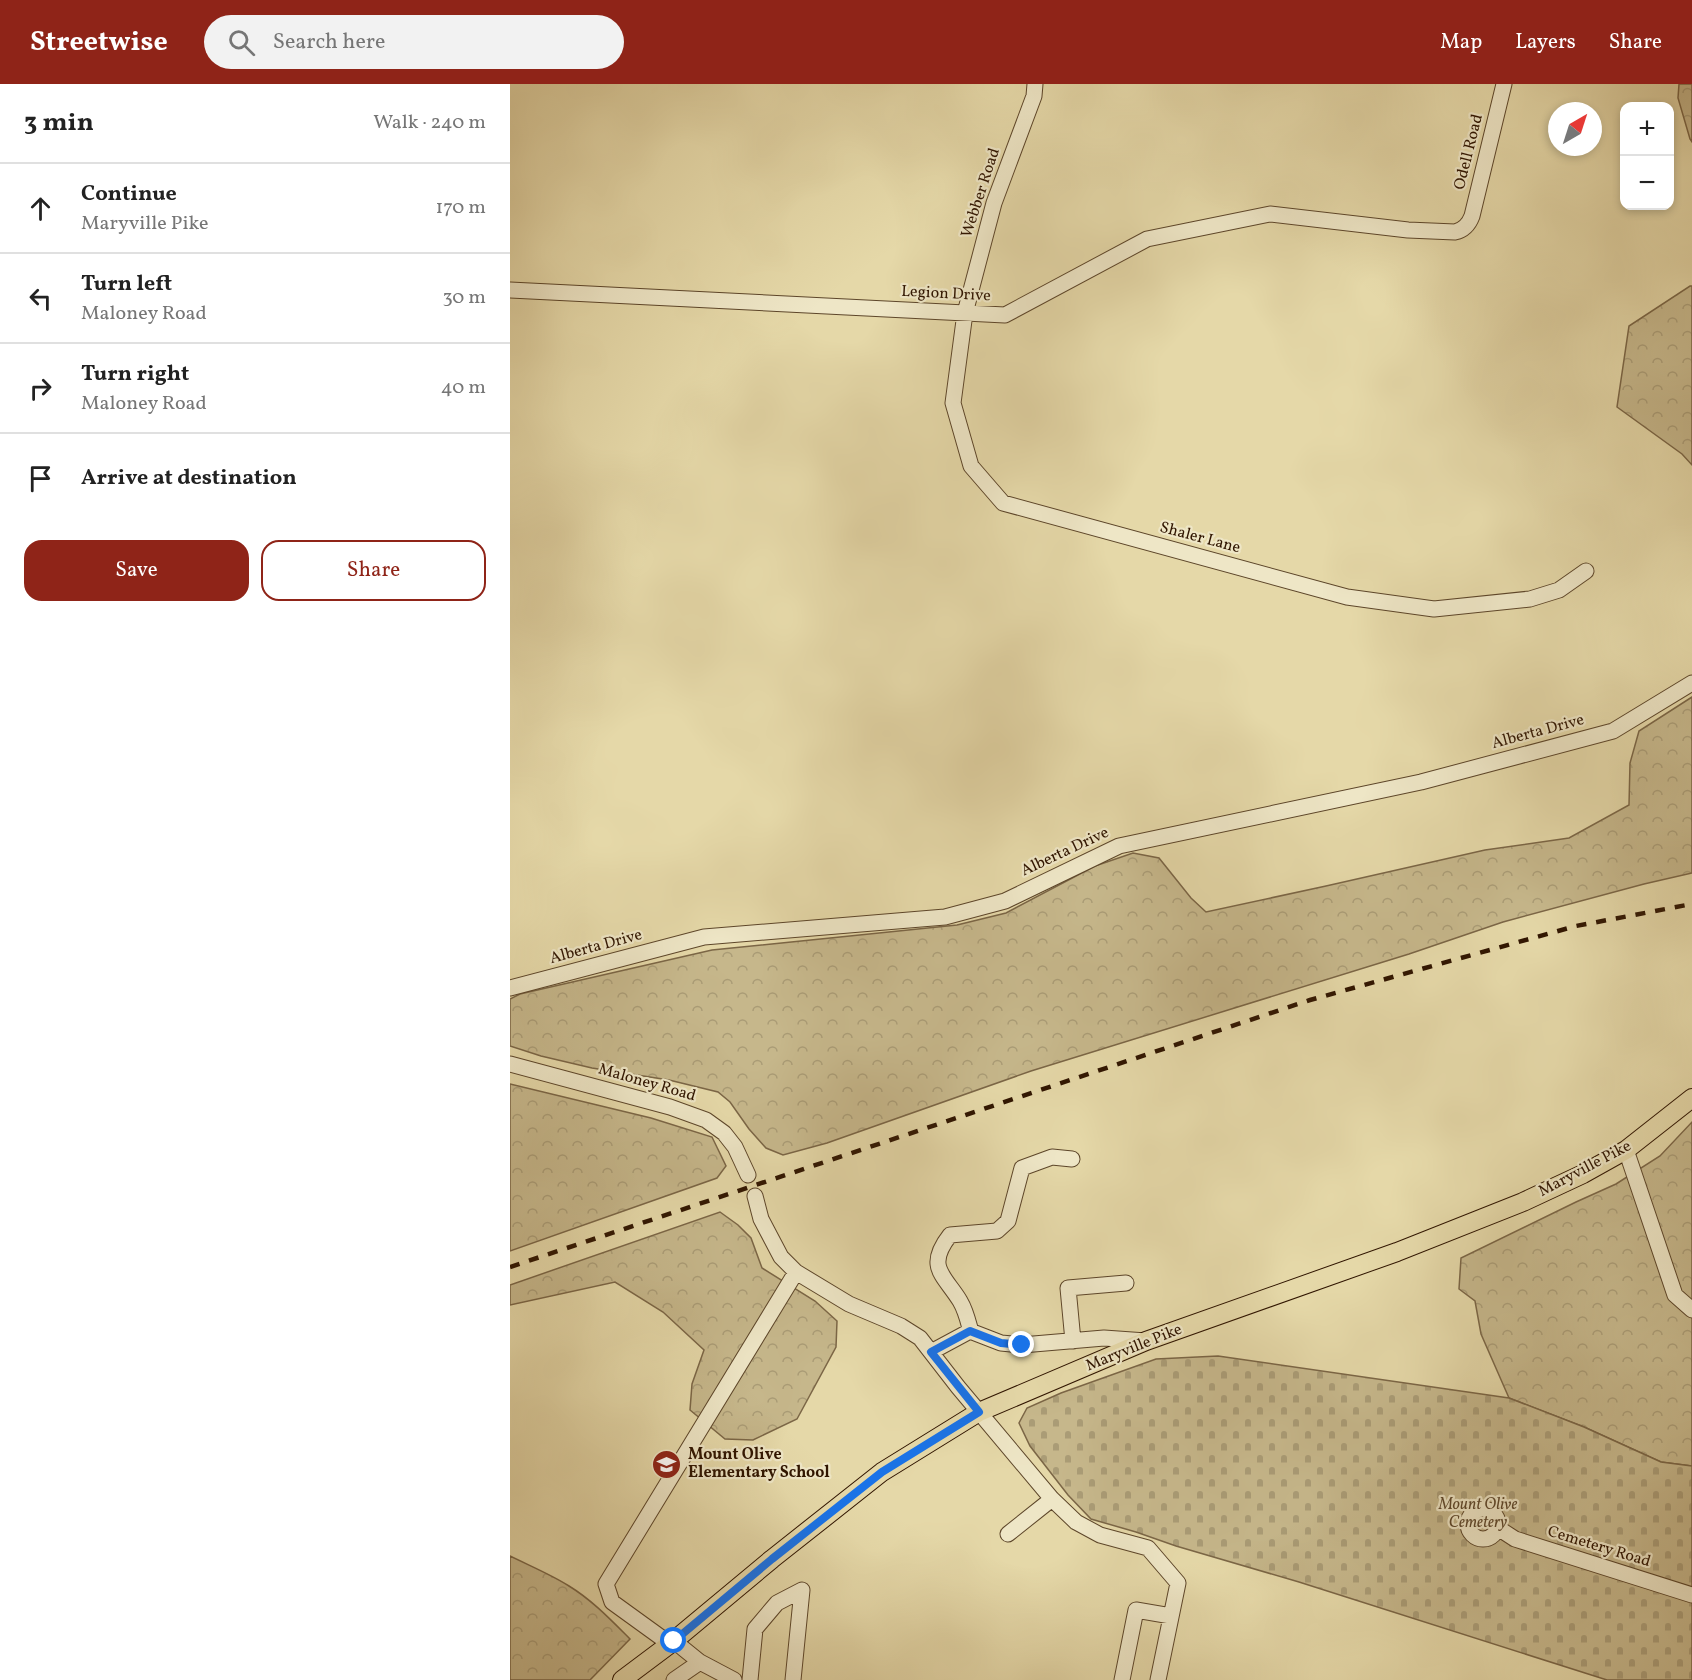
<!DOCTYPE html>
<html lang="en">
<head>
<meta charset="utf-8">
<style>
  :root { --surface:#fff; --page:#f2f2f2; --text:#222; --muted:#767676; --line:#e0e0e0; --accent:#8f2418 }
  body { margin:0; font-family:Vollkorn,serif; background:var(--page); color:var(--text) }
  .controls { position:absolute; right:18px; top:18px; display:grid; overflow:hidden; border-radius:12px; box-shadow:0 3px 9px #0003 }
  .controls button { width:54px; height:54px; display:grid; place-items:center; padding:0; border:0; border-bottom:2px solid var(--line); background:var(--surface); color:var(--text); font:30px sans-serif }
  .compass { position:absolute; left:1038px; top:18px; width:54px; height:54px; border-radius:50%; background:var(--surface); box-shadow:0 3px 9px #0003; rotate:39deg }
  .stop { position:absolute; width:18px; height:18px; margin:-14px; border:4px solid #1a73e8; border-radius:50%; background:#fff }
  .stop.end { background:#1a73e8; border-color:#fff; box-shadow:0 2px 6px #0008 }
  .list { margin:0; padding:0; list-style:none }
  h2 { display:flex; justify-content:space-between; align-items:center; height:78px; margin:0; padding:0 24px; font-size:26px }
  h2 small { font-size:20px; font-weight:400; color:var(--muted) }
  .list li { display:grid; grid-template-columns:39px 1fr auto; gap:18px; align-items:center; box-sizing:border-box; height:90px; padding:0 24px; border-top:2px solid var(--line) }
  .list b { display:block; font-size:22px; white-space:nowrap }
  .list p { margin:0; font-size:20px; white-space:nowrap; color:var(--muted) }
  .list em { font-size:20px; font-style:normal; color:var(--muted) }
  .actions { display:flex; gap:12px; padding:18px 24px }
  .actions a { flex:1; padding:14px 0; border:2px solid var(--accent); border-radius:18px; text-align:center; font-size:21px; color:var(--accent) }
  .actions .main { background:var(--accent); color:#fff }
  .icon { flex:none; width:33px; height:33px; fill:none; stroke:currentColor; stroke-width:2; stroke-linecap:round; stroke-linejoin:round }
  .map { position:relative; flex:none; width:1182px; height:1596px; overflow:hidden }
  header { display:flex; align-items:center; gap:36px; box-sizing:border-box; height:84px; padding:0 30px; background:var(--accent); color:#fff }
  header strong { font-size:28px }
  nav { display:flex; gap:33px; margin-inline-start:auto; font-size:21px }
  .search { width:420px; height:54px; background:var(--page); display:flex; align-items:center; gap:15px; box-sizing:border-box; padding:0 21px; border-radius:33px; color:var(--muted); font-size:22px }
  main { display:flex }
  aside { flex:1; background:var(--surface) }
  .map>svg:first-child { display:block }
  .forest { fill:url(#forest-crowns); stroke:#7b6646; stroke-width:1.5 }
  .cemetery { fill:url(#cemetery-stones); stroke:#7b6646; stroke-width:1.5 }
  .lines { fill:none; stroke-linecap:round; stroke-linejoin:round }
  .minor-casing { stroke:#5d462a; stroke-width:17 }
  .major-casing { stroke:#301500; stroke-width:20 }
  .minor { stroke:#eee6c6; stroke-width:15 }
  .major { stroke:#e5d8a8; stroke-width:18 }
  .rail { stroke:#301500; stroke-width:4.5; stroke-dasharray:10 10; stroke-linecap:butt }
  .route { stroke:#1a73e8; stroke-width:8 }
  .labels { text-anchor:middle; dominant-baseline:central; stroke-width:4.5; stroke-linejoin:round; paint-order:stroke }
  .street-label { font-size:16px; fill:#301500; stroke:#eee6c6 }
  .poi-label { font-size:16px; font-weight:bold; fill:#301500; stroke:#eee6c6; text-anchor:start }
  .park-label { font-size:16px; font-style:italic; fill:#5d462a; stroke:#eee6c6 }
</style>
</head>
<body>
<header>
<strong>Streetwise</strong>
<div class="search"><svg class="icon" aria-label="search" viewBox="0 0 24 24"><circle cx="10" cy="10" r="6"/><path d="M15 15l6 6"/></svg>Search here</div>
<nav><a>Map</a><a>Layers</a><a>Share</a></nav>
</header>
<main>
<aside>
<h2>3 min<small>Walk · 240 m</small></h2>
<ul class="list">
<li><svg class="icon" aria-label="ahead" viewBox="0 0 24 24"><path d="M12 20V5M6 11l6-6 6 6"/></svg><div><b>Continue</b><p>Maryville Pike</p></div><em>170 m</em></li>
<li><svg class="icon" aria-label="left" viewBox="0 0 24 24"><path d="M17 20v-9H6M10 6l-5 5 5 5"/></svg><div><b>Turn left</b><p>Maloney Road</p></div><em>30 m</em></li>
<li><svg class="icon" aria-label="right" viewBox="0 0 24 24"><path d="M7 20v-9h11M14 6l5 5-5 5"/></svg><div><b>Turn right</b><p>Maloney Road</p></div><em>40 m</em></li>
<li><svg class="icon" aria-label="arrive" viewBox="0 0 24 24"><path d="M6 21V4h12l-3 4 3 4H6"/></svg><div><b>Arrive at destination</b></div></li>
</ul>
<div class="actions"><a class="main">Save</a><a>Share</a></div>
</aside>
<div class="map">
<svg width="1182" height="1596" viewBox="0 0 1182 1596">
  <defs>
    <pattern id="forest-crowns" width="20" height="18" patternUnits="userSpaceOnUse" patternTransform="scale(1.5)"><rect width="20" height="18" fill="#c6b78b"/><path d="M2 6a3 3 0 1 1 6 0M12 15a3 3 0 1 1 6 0" fill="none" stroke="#aa9c76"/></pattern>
    <pattern id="cemetery-stones" width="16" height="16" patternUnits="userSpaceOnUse" patternTransform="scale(1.5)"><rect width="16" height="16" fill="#c6b78b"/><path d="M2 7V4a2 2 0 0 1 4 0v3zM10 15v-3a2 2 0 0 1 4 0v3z" fill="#aa9c76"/></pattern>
  </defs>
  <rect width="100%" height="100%" fill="#e5d8a8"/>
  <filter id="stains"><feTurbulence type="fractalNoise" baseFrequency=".00333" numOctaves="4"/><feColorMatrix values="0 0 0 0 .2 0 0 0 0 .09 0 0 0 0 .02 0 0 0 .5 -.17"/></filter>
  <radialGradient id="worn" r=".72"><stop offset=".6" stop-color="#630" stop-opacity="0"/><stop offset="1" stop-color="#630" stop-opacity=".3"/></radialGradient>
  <path class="forest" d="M1169,0H1182V58L1180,55L1168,14Z
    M1180,202H1182V381L1172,370L1107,323L1119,242Z
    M1182,613V789L1134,800L993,838L899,870L521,987L317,1059L273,1071L256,1064L239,1045L220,1018L208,1008L159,996L82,984L31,972L0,962V915L10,910L202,866L447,841L496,829L585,782L623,769L649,774L681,814L696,828L816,802L975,766L1059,754L1119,721L1120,679L1129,647Z
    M0,1000L141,1034L202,1053L216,1082L207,1094L0,1167Z
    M1182,1038V1382L1151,1378L1074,1343L999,1314L971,1250L965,1217L949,1205L951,1174L1066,1118L1106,1100L1150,1072Z
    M210,1128L228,1141L241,1154L252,1184L305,1217L327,1237L326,1263L287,1335L243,1356L215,1355L180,1326L182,1300L194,1266L153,1228L105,1198L0,1221V1201Z
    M0,1472C20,1482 40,1490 59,1502C82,1516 101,1536 120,1555L80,1596H0Z"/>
  <path class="cemetery" d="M708,1272L999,1314L1074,1343L1151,1378L1182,1382V1596H1097L789,1498L666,1462L626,1448L581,1435L558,1411L520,1362L509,1339L517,1324L551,1309L646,1275Z"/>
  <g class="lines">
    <defs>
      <path id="minor" d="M525,0L524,12L484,119L455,229L443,319L461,382L493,419L837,513L924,525L1020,515L1049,506L1076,487
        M0,206L495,231L637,155L760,130L898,146L945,148C954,146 959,140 962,132L994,0
        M0,904L194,853L435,833L495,817L609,762L911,698L1103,647L1182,599
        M0,980L160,1023L196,1036L214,1049L225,1063L238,1091
        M1116,1066L1165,1211L1182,1226
        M245,1112L251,1135L271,1173L286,1188L339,1220L391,1242L410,1254L448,1303L542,1415L566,1438L590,1451L638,1464L668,1499L648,1596
        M461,1248C458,1237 456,1227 450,1217C434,1191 415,1183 440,1151L487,1147L498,1137L512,1084L542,1073L562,1075
        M563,1257L558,1204L616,1199
        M421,1268L460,1247L491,1259L512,1261L594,1254L636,1257
        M958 1440a15 15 0 1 1 30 0a15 15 0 1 1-30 0Z
        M988,1444L1005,1455L1182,1511
        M498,1450L542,1415
        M164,1557L190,1578L164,1596
        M160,1560L102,1518L96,1500L286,1188
        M190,1578L224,1596
        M240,1596L245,1545L267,1519L292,1506L283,1596
        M612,1596L626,1526L661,1532"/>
      <path id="major" d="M112,1596L160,1560L262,1475L372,1388L469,1328L636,1257L887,1168L1013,1118L1073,1090L1116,1066L1182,1014"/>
    </defs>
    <use href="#minor" class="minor-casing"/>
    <use href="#major" class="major-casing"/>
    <use href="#minor" class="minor"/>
    <use href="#major" class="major"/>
    <path class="rail" d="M0,1183L800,916L1066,842L1182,820"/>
  </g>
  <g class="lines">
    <path class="route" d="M164,1557L262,1475L372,1388L469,1328L421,1268L460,1247L491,1259L512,1261"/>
  </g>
  <defs>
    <symbol id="school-disc" viewBox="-11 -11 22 22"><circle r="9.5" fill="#8f2418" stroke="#eee6c6"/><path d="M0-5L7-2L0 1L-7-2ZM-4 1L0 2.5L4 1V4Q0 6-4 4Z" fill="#fff"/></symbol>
  </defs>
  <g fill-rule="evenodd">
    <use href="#school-disc" x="140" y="1364" width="33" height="33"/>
  </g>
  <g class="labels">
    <g class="street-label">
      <text transform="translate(959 68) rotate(-76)">Odell Road</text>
      <text transform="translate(471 109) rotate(-72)">Webber Road</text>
      <text transform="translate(436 210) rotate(3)">Legion Drive</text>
      <text transform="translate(690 454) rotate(15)">Shaler Lane</text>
      <text transform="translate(1028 648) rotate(-15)">Alberta Drive</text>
      <text transform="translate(555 768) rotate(-25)">Alberta Drive</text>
      <text transform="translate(86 863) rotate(-15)">Alberta Drive</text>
      <text transform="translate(137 999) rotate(16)">Maloney Road</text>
      <text transform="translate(1075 1085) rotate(-28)">Maryville Pike</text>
      <text transform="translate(624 1264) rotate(-22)">Maryville Pike</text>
      <text transform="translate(1089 1463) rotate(17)">Cemetery Road</text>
    </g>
    <g class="poi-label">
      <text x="178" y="1371">Mount Olive<tspan x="178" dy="18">Elementary School</tspan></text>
    </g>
    <g class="park-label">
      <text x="968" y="1421">Mount Olive<tspan x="968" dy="18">Cemetery</tspan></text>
    </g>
  </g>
  <rect width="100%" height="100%" filter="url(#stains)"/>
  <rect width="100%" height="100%" fill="url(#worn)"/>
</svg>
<div class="controls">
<button>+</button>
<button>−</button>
</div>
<svg class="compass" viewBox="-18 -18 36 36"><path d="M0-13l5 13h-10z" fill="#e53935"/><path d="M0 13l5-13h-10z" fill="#767676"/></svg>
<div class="stop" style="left:164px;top:1557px"></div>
<div class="stop end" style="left:512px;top:1261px"></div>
</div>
</main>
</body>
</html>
